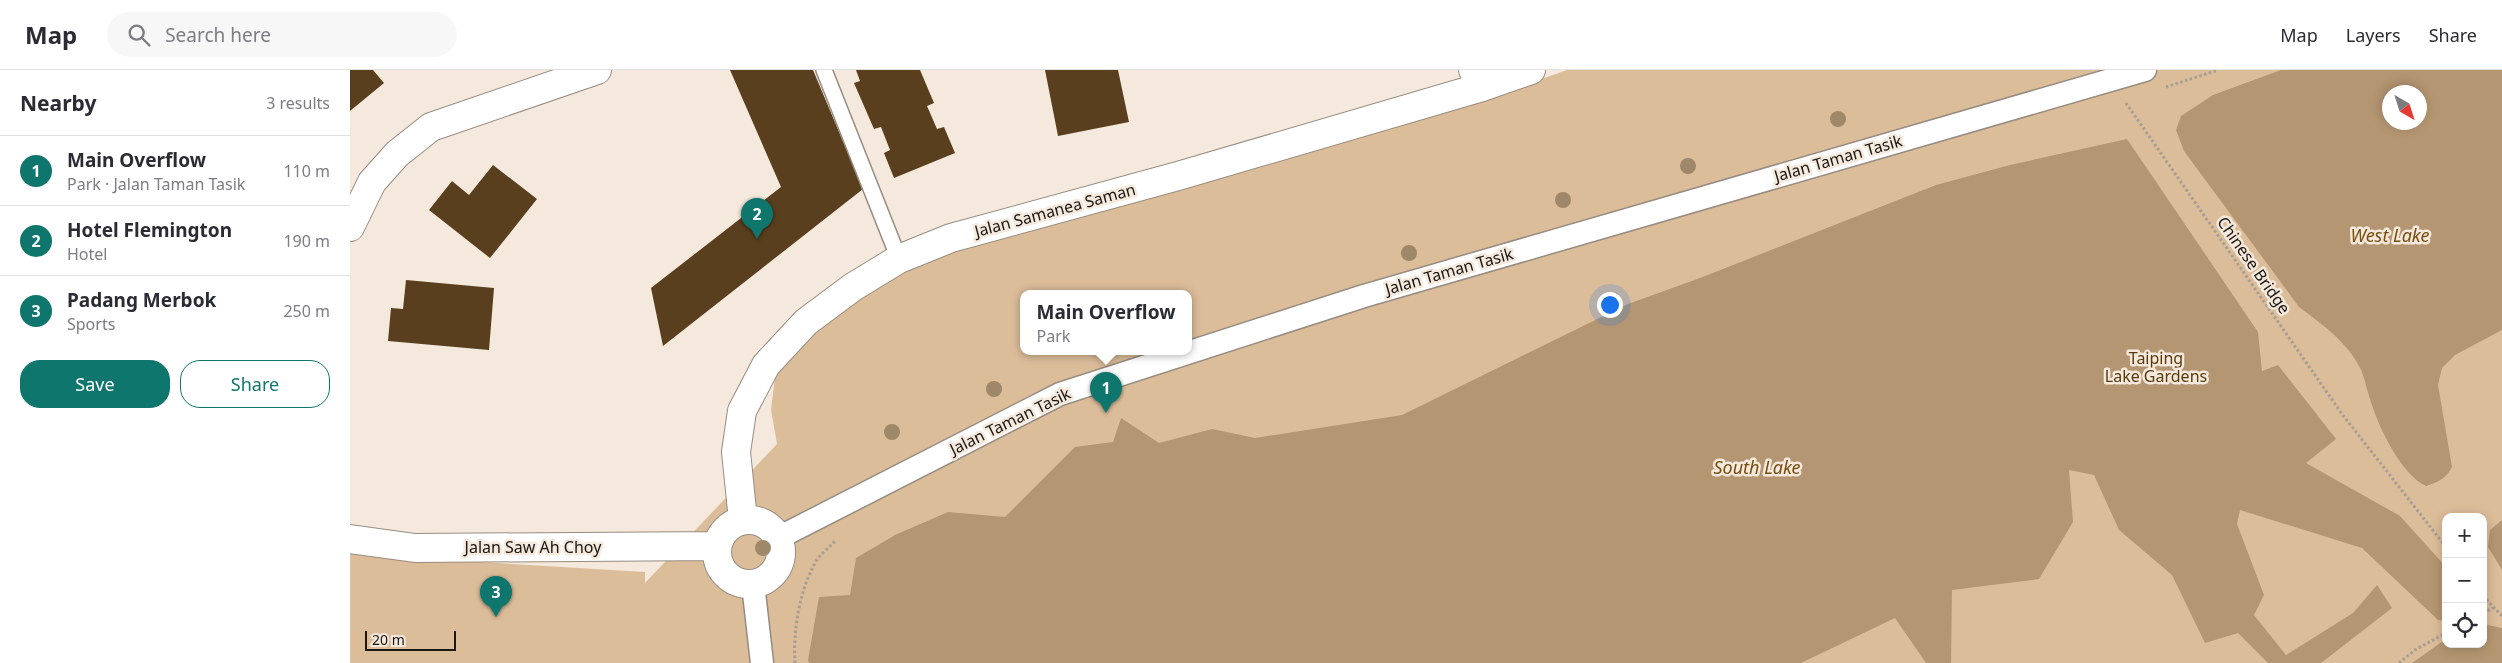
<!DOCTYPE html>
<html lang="en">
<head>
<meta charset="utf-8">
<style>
  :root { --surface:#fff; --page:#f7f7f7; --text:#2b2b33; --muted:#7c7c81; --line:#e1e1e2; --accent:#0f766e }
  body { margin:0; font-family:"Noto Sans",sans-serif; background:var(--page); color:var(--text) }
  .controls { position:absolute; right:15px; bottom:15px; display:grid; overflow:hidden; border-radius:10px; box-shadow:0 2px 12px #0003 }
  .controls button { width:45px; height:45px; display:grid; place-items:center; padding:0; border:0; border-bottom:1px solid var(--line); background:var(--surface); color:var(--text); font:25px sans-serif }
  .compass { position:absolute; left:2032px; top:15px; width:45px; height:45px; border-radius:50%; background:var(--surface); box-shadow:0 2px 12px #0003; rotate:141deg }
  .scale { position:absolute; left:15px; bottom:12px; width:91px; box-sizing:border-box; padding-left:5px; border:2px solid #1a1612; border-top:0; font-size:14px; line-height:18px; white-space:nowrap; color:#1a1612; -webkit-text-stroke:4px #f4e9dc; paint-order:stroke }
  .you { position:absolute; left:1259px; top:234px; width:18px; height:18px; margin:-12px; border:4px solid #fff; border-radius:50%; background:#1a73e8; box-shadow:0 0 0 8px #1a73e833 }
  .badge { display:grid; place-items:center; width:32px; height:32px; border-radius:50%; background:var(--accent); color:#fff; font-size:16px; font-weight:700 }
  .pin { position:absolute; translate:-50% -41px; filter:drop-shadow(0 1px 2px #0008) }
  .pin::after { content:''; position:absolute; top:26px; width:18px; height:15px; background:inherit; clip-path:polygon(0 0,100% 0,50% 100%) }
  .popup { position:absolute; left:670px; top:220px; width:172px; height:65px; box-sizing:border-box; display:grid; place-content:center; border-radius:10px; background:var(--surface); filter:drop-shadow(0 1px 4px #0005); font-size:16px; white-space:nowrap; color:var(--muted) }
  .popup b { font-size:19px; color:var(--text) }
  .popup::after { content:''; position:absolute; left:50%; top:100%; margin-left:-10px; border:10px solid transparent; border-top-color:var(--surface) }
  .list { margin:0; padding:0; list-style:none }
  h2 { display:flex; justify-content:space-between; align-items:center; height:65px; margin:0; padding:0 20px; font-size:21px }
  h2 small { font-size:16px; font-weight:400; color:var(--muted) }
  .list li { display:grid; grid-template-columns:32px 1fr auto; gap:15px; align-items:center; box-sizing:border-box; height:70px; padding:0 20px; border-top:1px solid var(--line) }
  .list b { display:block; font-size:19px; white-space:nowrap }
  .list p { margin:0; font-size:16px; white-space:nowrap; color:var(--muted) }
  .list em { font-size:16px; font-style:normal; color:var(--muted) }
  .actions { display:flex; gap:10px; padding:15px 20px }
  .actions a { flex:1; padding:11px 0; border:1px solid var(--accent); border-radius:20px; text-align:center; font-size:18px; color:var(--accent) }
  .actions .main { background:var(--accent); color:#fff }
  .icon { flex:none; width:28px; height:28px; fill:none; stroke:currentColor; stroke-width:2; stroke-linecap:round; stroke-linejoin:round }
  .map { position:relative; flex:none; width:2152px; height:593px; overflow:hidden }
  header { display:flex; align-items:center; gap:30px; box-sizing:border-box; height:70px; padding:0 25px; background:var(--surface); border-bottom:1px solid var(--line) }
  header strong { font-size:24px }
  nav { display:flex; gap:28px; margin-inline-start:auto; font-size:18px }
  .search { width:350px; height:45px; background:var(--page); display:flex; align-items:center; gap:12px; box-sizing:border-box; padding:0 18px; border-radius:28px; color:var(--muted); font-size:19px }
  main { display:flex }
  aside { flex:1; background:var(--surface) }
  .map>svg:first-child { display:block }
  .green { fill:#dcbd9a; fill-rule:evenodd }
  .water { fill:#b59672; fill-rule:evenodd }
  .building { fill:#593f1d }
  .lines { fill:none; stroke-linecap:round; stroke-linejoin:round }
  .service-casing { stroke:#978c81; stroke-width:18 }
  .pedestrian-casing { stroke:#978c81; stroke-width:25 }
  .minor-casing { stroke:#978c81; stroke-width:30 }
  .tertiary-casing { stroke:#978c81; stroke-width:30 }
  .path { stroke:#a69d94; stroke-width:3; stroke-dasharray:2.5 2.5; stroke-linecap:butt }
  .service { stroke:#fff; stroke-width:15 }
  .pedestrian { stroke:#fff; stroke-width:22 }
  .minor { stroke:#fff; stroke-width:28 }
  .tertiary { stroke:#fff; stroke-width:28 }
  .tree { fill:#9e8869 }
  .labels { text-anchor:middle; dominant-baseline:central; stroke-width:5; stroke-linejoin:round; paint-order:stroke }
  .street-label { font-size:16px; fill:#1a1612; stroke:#f4e9dc }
  .park-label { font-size:16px; fill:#58390b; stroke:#f4e9dc }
  .water-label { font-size:18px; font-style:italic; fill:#774e10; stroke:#f4e9dc }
</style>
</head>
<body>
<header>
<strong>Map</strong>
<div class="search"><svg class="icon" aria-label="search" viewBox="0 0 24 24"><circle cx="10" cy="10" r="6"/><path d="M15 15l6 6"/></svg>Search here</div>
<nav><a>Map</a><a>Layers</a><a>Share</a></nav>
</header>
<main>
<aside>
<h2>Nearby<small>3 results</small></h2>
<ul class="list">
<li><span class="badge">1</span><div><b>Main Overflow</b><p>Park · Jalan Taman Tasik</p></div><em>110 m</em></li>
<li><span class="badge">2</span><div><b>Hotel Flemington</b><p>Hotel</p></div><em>190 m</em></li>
<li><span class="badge">3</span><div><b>Padang Merbok</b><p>Sports</p></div><em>250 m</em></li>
</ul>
<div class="actions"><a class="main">Save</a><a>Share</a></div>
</aside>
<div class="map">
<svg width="2152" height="593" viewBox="0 0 2152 593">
  <rect width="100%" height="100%" fill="#f4e9dc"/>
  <path class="green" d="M1217,0H2152V593H0V484L295,502V513L427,374L421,340L425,308L450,272L494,233L594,181L1147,25ZM2040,22H2070V52H2040ZM674,224H838V282H674ZM2096,447H2133V574H2096Z"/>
  <path class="water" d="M1931,0H2152V260L2105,285L2092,298L2088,315L2102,397C2096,409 2088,412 2076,416C2052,405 2030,360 2022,335C2018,325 2016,313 2012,302C2000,274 1973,255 1949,237L1834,81L1826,60L1831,46L1863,25ZM2070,22V52H2040V22Z
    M1777,69L1908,262L1912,301L1928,295L1986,369L1956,393L2050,446L2096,497V551L2088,550L2012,478L1890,440L1887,454L1914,525L1904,545L1936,585L2003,543L2027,515L2042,538L1971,593H1918L1888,563L1855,573L1822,505L1769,460L1744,405L1719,400L1723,452L1689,509L1602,520L1601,593H1576L1545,548L1451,593H459L458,590L469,527L500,525L506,488L545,465L598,442L655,447L725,377L763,372L771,348L809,373L862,359L905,368L1052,345L1278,234L1350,208L1586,115L1660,95Z
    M2152,450V500L2138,477L2140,460Z
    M2133,554L2152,558V593H2062L2096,569V574H2133Z"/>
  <path class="building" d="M0,0H23L34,13L0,41Z
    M380,0H463L513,119L313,276L301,218L431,117Z
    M506,0H570L584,33L577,36L587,59L594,57L605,83L544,108L534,83L540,80L531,57L524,59L504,13L510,11Z
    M695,0H768L779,52L708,66Z
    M143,95L187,129L140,188L79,140L102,111L119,125Z
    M56,210L144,218L139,280L38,271L41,238L53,239Z"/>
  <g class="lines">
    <defs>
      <path id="service" d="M474,0L549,189"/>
      <path id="pedestrian" d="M428,468L710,324L1014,226L1795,0
        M403,514L412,593"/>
      <path id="minor" d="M1123,0L1132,17
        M0,157L22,112L47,84L81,57L247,0"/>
      <path id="tertiary" d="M367 482a32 32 0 1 1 64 0a32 32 0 1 1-64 0Z
        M393,450L386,382L392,341L416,295L456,252L503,217L549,189L601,168L828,106L1132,17L1181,0
        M0,469L65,478L367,476"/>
    </defs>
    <use href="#service" class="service-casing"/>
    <use href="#pedestrian" class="pedestrian-casing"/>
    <use href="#minor" class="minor-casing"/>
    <use href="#tertiary" class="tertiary-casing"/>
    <path class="path" d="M1816,17L1868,0
      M1776,33L1992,344L2096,477
      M2133,526L2152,546
      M2133,543L2143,538
      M445,593C443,560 449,523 465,493C469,485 480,477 486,470
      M2049,593L2065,580L2096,563"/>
    <use href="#service" class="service"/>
    <use href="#pedestrian" class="pedestrian"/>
    <use href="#minor" class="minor"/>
    <use href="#tertiary" class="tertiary"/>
  </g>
  <g class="tree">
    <circle cx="1488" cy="49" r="8"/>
    <circle cx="1338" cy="96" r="8"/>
    <circle cx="1213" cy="130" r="8"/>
    <circle cx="1059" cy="183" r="8"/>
    <circle cx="644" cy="319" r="8"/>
    <circle cx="542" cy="362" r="8"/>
    <circle cx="413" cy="478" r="8"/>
  </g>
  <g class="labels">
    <g class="street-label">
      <text transform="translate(1488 88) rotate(-16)">Jalan Taman Tasik</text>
      <text transform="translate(705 140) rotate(-15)">Jalan Samanea Saman</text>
      <text transform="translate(1904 195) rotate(55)">Chinese Bridge</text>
      <text transform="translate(1099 201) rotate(-16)">Jalan Taman Tasik</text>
      <text transform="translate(660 351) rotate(-26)">Jalan Taman Tasik</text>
      <text x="183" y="477">Jalan Saw Ah Choy</text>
    </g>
    <g class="park-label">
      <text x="1806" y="288">Taiping<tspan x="1806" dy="18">Lake Gardens</tspan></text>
    </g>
    <g class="water-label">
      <text x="2040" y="165">West Lake</text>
      <text x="1407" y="397">South Lake</text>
    </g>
  </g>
</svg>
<div class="controls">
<button>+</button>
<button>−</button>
<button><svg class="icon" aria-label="locate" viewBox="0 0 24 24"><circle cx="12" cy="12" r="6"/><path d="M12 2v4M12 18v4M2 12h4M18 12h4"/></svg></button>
</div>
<svg class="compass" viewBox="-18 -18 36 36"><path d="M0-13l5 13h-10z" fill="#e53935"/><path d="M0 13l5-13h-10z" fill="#7c7c81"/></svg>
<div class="scale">20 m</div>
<div class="you"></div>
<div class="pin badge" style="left:756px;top:343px">1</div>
<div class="popup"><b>Main Overflow</b>Park</div>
<div class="pin badge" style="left:407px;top:169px">2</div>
<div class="pin badge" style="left:146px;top:547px">3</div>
</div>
</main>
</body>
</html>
